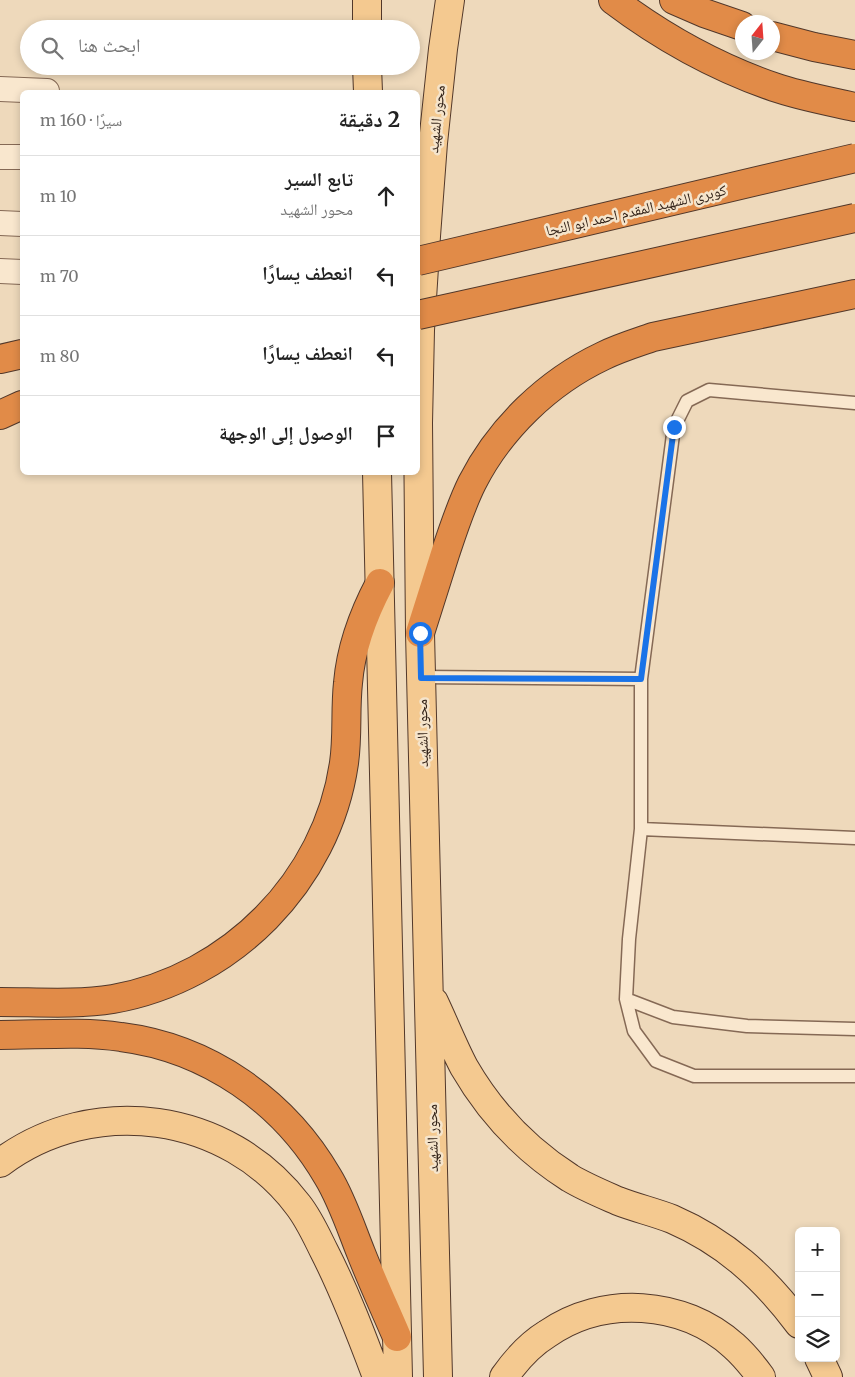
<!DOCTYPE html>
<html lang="ar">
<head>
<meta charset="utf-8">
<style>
  :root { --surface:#fff; --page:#f2f2f2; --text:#222; --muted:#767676; --line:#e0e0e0 }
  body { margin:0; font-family:Merriweather,"Noto Naskh Arabic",serif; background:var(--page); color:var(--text); direction:rtl }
  .controls { position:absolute; right:15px; bottom:15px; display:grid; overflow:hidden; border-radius:8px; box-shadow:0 2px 8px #0003 }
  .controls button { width:45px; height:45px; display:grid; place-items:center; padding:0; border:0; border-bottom:1px solid var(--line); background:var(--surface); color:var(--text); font:25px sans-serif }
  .compass { position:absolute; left:735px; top:15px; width:45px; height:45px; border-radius:50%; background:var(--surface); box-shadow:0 2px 8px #0003; rotate:17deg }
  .stop { position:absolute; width:15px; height:15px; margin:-11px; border:4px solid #1a73e8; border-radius:50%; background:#fff }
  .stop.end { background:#1a73e8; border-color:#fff; box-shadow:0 1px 5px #0008 }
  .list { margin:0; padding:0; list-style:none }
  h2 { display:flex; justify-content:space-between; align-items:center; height:65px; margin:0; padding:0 20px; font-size:21px }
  h2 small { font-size:16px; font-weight:400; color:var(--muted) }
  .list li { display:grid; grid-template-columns:32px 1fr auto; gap:15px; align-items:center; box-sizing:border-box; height:80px; padding:0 20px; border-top:1px solid var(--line) }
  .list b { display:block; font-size:19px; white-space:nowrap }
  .list p { margin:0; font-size:16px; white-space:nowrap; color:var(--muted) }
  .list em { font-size:16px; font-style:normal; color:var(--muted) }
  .icon { flex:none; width:28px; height:28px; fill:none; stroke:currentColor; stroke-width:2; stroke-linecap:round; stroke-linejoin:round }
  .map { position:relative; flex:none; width:855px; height:1377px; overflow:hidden; direction:ltr }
  .search { position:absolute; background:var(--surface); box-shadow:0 2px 8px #0003; left:20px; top:20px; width:400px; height:55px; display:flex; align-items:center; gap:12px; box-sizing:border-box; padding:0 18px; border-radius:28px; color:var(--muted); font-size:19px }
  .panel { position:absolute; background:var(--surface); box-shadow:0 2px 8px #0003; left:20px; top:90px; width:400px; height:385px; border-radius:8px; direction:rtl }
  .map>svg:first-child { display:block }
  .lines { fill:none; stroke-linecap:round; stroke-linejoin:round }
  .lane-casing { stroke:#856955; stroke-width:15 }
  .street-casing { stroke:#856955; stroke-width:26 }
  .primary-casing { stroke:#52382a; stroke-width:30 }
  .highway-casing { stroke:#52382a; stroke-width:30 }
  .lane { stroke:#f9e7ce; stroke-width:12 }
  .street { stroke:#f9e7ce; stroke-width:24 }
  .primary { stroke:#f4c990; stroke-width:28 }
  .highway { stroke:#e18b48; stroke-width:28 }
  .highway-bridge-casing { stroke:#52382a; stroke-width:30; stroke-linecap:butt }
  .highway-bridge { stroke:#e18b48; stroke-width:28 }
  .route { stroke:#1a73e8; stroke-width:6 }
  .labels { text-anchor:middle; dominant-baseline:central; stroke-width:5; stroke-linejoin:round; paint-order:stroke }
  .street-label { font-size:15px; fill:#34241a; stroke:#f5e4cb }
</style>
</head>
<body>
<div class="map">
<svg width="855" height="1377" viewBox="0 0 855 1377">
  <rect width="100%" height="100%" fill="#eed9bb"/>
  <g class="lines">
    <defs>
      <path id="lane" d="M855,403L709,390L687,401L674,427L641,679V829L855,838
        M421,677L641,679
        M641,829L629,939L626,999L634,1031L656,1061L694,1076H855
        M626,999L673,1017L747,1026L855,1029"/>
      <path id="street" d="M0,89L47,91V92
        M0,157H22
        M0,223L22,224
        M0,271L22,272"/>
      <path id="primary" d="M367,0V29
        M367,66L368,92
        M377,472L398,1377
        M434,1002C444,1023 453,1046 464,1067C490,1112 526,1150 570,1178C585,1187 602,1194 618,1201C636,1208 654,1212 672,1219C725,1242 764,1277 799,1324
        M0,1163C93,1093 228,1112 298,1205C309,1219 316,1235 324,1251C345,1292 361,1334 377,1377
        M819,1358L828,1377
        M438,1377L420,633L418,423L420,330L426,236L433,143L443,49L450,0
        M504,1377C516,1360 529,1345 547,1334C603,1295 683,1300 734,1346C744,1355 753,1366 761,1377"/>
      <path id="highway" d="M613,0C662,37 716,67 774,87C800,96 828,101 855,107
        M674,0L704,13L742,26
        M772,36L814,47L855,55
        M0,359L22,354
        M0,415L22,405
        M420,633C428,607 437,580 445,554C453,530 461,505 472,483C500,428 548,382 603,356C619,348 636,343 653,337L855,294
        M0,1002C37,1002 76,1005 113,999C231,978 327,881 344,763C348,736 345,710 348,683C351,647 363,615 380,583
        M0,1035C40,1035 81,1031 121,1037C208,1048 284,1101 328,1177C342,1200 351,1228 361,1253C372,1281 385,1309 397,1337"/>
    </defs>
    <use href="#lane" class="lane-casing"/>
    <use href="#street" class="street-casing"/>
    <use href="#primary" class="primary-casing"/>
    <use href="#highway" class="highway-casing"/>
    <use href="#lane" class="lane"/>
    <use href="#street" class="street"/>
    <use href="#primary" class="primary"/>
    <use href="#highway" class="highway"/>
    <defs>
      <path id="highway-bridge" d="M418,261L855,158
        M418,315L855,218"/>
    </defs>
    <use href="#highway-bridge" class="highway-bridge-casing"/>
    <use href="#highway-bridge" class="highway-bridge"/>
  </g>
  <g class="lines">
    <path class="route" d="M420,633L421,678L641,679L674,427"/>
  </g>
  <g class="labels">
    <g class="street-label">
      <text transform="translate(436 119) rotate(-84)">محور الشهيد</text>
      <text transform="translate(636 210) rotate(-13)">كوبرى الشهيد المقدم احمد ابو النجا</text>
      <text transform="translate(422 733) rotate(-91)">محور الشهيد</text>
      <text transform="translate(432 1138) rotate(-91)">محور الشهيد</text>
    </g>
  </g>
</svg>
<div class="controls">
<button>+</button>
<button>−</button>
<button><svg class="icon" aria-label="layers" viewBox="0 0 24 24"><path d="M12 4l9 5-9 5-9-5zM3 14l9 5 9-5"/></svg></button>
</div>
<svg class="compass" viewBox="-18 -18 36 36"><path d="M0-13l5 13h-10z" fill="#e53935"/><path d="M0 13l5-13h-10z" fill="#767676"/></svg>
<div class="stop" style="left:420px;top:633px"></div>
<div class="stop end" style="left:674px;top:427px"></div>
<div class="search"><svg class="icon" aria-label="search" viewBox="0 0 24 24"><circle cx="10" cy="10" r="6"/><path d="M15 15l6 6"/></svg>ابحث هنا</div>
<section class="panel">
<h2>2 دقيقة<small>سيرًا · 160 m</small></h2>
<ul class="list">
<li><svg class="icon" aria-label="ahead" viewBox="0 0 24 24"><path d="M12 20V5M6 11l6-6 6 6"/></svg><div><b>تابع السير</b><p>محور الشهيد</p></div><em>10 m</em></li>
<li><svg class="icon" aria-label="left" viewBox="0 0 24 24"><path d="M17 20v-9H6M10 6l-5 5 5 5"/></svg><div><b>انعطف يسارًا</b></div><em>70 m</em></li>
<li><svg class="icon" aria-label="left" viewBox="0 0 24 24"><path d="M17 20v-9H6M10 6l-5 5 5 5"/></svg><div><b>انعطف يسارًا</b></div><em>80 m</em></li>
<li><svg class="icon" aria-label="arrive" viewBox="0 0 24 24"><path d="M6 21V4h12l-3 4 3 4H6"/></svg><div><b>الوصول إلى الوجهة</b></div></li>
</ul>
</section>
</div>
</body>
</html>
